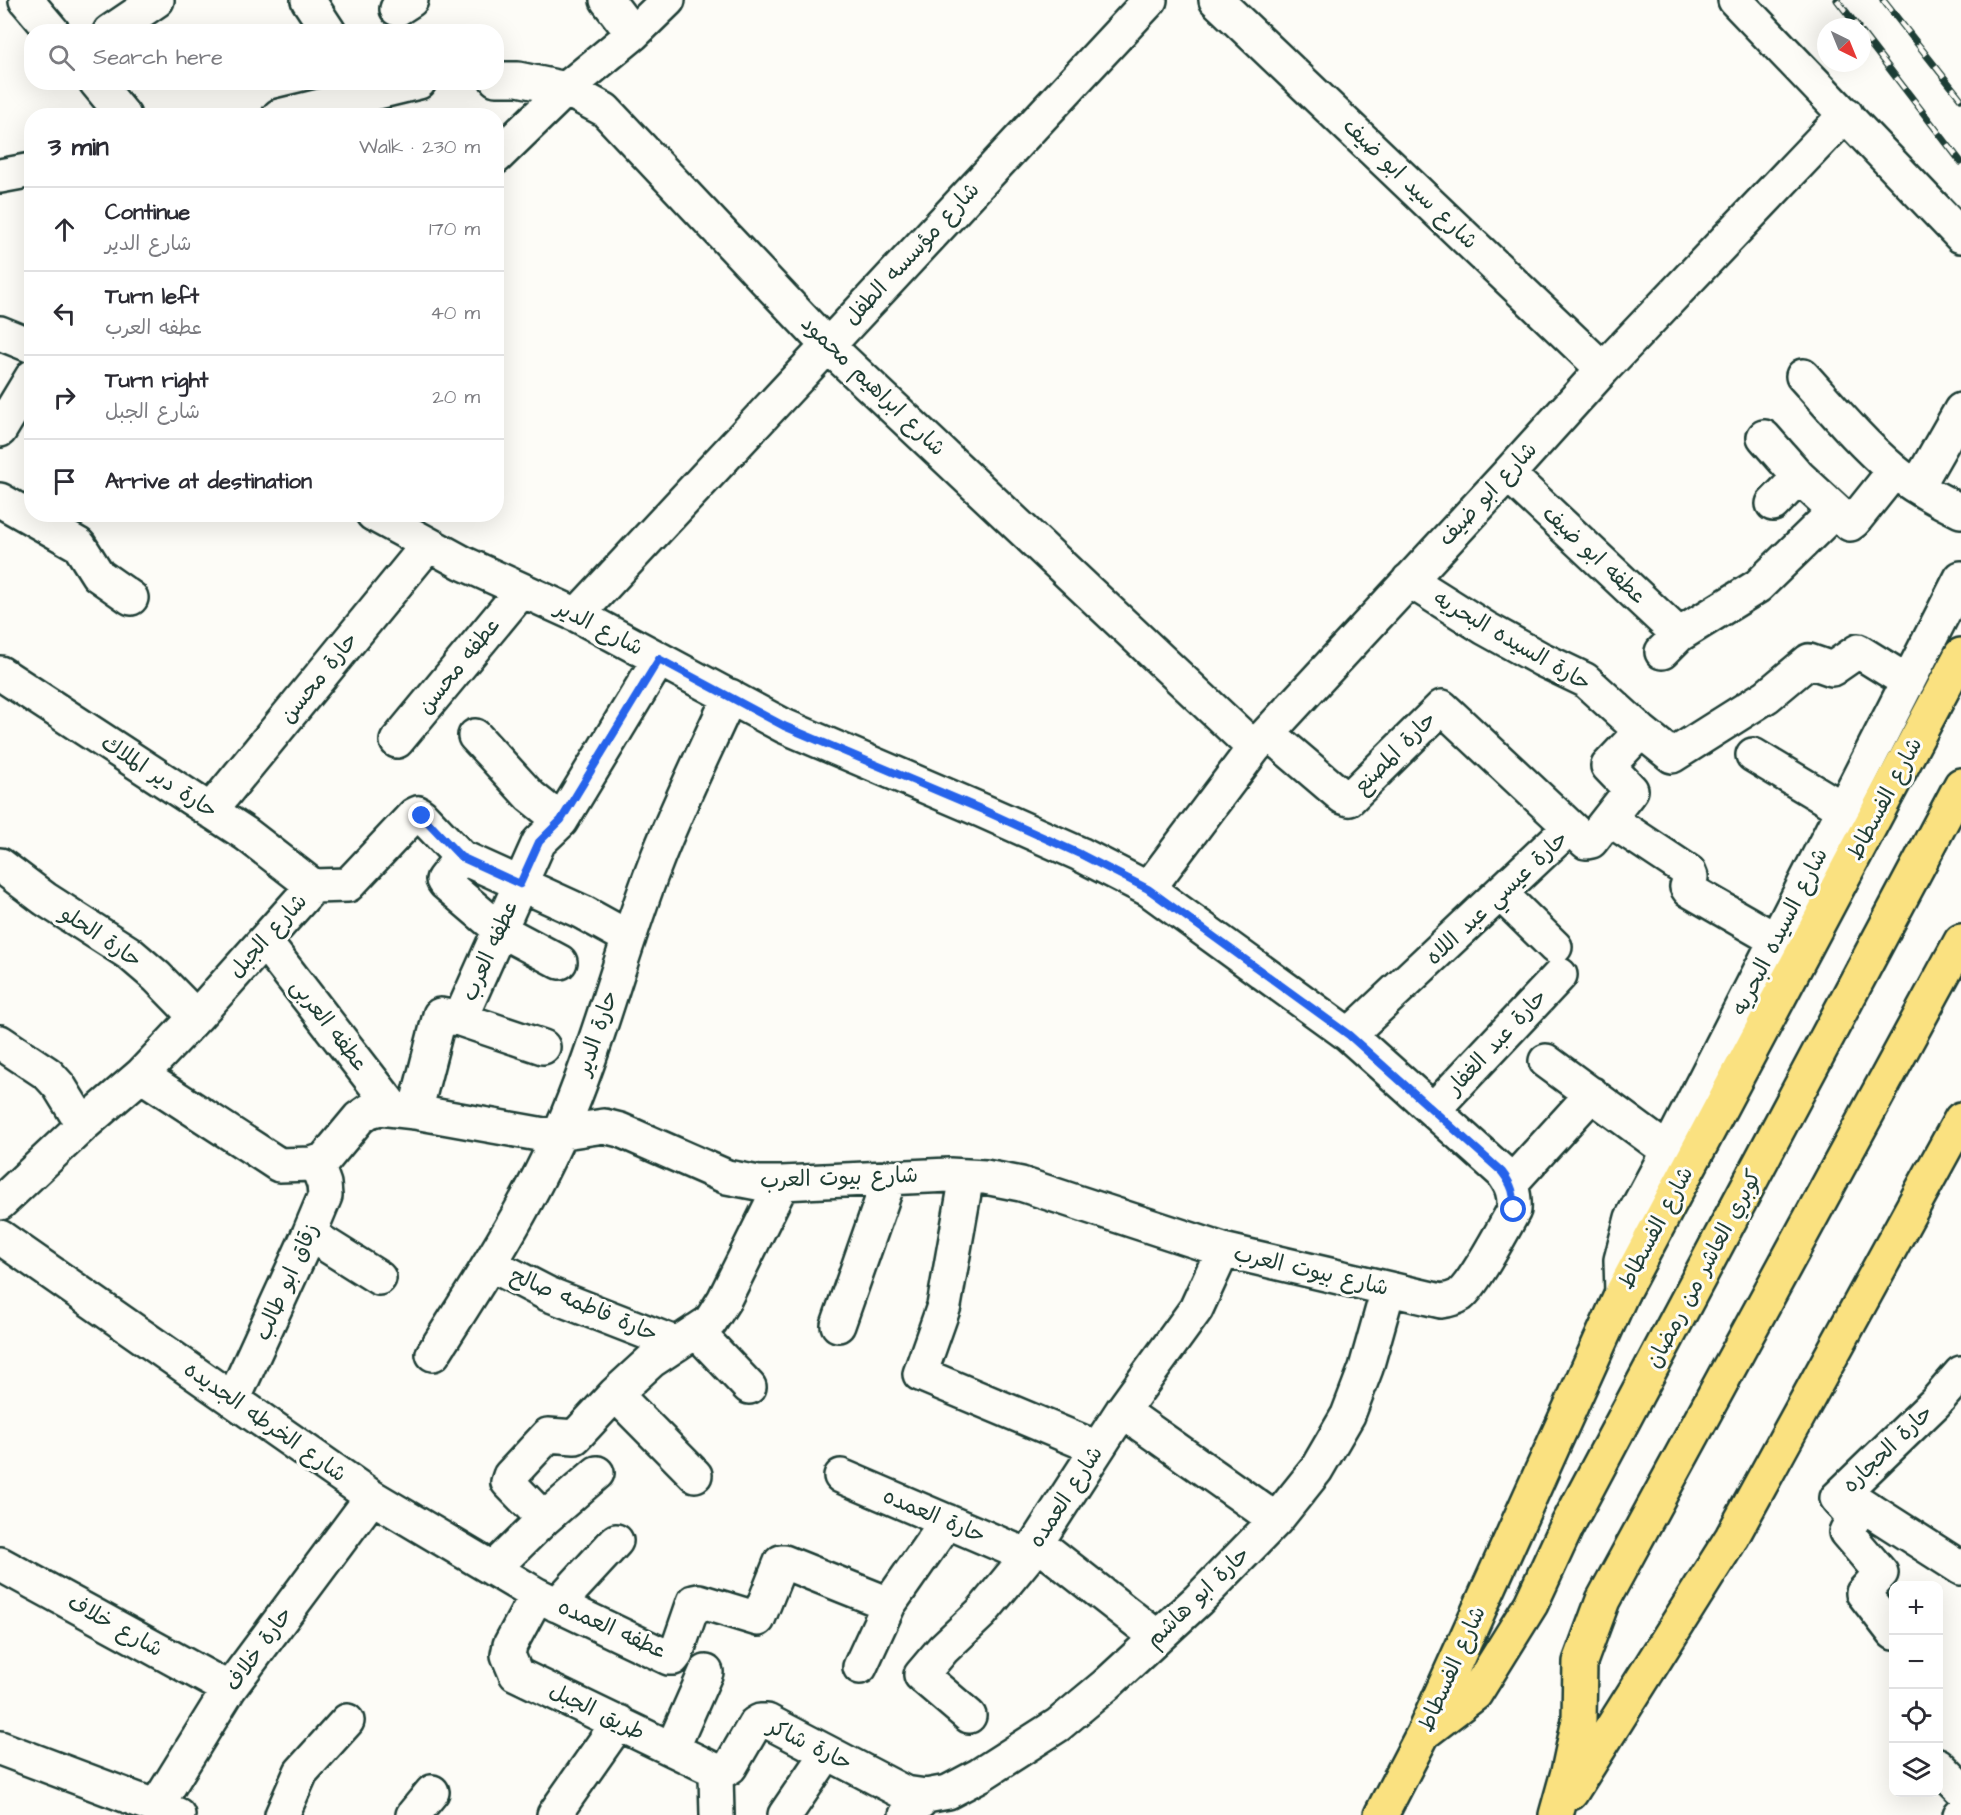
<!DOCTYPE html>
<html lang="en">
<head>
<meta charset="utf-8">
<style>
  :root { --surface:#fff; --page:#f7f7f7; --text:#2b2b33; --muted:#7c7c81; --line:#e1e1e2 }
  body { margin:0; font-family:"Architects Daughter","Playpen Sans Arabic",sans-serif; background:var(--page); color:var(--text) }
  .controls { position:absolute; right:18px; bottom:18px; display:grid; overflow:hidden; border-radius:12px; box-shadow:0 6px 24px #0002 }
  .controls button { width:54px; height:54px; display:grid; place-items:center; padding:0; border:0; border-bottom:2px solid var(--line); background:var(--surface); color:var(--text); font:30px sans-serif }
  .compass { position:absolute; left:1817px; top:18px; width:54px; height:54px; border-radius:50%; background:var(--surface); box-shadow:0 6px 24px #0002; rotate:137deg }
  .stop { position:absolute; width:18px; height:18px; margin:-14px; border:4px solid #2563eb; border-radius:50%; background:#fff }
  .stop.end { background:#2563eb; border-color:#fff; box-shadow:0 2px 6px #0008 }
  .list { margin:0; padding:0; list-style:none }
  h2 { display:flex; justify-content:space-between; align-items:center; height:78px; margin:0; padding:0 24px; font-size:26px }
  h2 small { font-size:20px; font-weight:400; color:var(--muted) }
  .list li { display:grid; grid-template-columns:39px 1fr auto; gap:18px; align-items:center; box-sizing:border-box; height:84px; padding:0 24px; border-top:2px solid var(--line) }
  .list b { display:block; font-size:22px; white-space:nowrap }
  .list p { margin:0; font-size:20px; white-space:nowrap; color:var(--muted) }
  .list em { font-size:20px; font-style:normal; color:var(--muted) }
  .icon { flex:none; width:33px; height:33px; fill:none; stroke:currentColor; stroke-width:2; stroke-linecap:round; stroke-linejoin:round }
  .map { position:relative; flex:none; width:1961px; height:1815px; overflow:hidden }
  .search { position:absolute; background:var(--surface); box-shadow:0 6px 24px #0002; left:24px; top:24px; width:480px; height:66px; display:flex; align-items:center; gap:15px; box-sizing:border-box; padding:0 21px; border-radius:24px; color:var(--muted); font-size:22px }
  .panel { position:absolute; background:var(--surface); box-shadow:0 6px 24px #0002; left:24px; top:108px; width:480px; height:414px; border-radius:24px }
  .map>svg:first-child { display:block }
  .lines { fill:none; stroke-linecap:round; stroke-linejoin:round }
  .minor-casing { stroke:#1f3d34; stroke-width:38 }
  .major-casing { stroke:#1f3d34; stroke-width:38 }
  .minor { stroke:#fdfcf7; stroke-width:33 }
  .major { stroke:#fae180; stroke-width:33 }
  .rail-casing { stroke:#1f3d34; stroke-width:7 }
  .rail { stroke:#fdfcf7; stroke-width:4.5; stroke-dasharray:14; stroke-linecap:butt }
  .route { stroke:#2563eb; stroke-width:8 }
  .labels { text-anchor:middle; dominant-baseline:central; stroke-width:6; stroke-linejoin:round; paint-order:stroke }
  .street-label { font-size:22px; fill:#1f3d34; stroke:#fdfcf7 }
</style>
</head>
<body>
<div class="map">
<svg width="1961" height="1815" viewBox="0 0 1961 1815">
  <rect width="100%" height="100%" fill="#fdfcf7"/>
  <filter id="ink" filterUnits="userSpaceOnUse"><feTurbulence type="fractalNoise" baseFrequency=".0167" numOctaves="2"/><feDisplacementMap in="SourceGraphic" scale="12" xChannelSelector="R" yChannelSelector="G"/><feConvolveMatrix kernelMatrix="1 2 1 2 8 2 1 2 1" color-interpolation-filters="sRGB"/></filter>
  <g filter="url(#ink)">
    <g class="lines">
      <defs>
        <path id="minor" d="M26,0L53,32
          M308,0L329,32
          M607,0L633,34
          M1216,0L1603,369
          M1735,0L1961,236
          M397,9L411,0
          M110,32L157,0
          M496,79H518L566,89L633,34L668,0
          M96,82L124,116
          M279,116L419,82
          M496,157L566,89L605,110L827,345L1254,748
          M0,176L32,170
          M0,333L32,346
          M1803,376C1832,408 1860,442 1893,470C1913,487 1938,500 1961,511
          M0,430L32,377
          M1764,437L1799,477L1850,524L1854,521L1894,471
          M1508,474L1679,635
          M1917,487L1961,410
          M0,500L79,545L98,575L131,598
          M1773,504L1799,477
          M1409,580L1485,628L1541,659L1585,680L1641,731L1672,756L1767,696L1809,661L1832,669L1858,651L1908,682
          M577,615L1150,0
          M1662,652L1679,635L1758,586L1835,511
          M0,673L246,834L313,886
          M1268,733L1343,797L1349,799L1442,707L1570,827
          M475,736L530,796L561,821
          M397,741L522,590
          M1753,755L1843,809
          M210,811L428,545
          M1609,819L1689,872L1691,877L1687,887L1689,890L1776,940
          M461,857L443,880L445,883L500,930L560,962
          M0,865L45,899L129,953L157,977L196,1017
          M1148,889L1254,748L1508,474L1603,369L1846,114
          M1500,893L1555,947
          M264,941L394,1109
          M460,1019L543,1047
          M1349,1035L1570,827L1586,842L1591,841L1631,790L1608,766L1641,731
          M0,1042L48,1074L59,1086L83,1125
          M1546,1061L1668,1151
          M141,1075L279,1165L312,1164L324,1160L359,1118L369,1111L380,1108L415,1112L544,1135L604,1126L620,1130L727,1177L758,1183H782L949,1175L985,1177L1021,1184L1223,1250L1441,1301C1448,1300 1454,1299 1460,1295C1474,1284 1504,1228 1514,1210C1515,1194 1512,1185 1502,1172L1349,1035L1148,889L1080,854L983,811L784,726L577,615L463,563L373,514
          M1434,1109L1560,975
          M415,1112L440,1015L460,1019L539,842L561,821L659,659
          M967,1176L944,1306L920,1374L1097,1448
          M1511,1183L1592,1094
          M0,1203L83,1125L141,1075L196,1017L313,886L348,885L414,815L418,813L422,816L461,857L582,912L629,938
          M309,1234L379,1278
          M0,1237L372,1497L537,1595L669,1658H673L676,1654L694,1602L699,1601L758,1619L781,1562H784L889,1604
          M490,1264L548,1294L677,1344
          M1622,1293L1621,1260L1632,1218L1668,1151L1961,578
          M838,1325L890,1177
          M696,1331L749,1387
          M433,1354C479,1282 525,1211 560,1133C598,1047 620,955 654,867C676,809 704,753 730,696
          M615,1394L695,1475
          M233,1400L309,1234L325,1196L324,1184L320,1173L312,1164
          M1122,1411L1276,1520
          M841,1476L1028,1556
          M1837,1498L1935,1403L1961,1373
          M1837,1498L1854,1518L1846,1532L1881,1573L1863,1593L1894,1633
          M1837,1498L1861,1504L1961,1568
          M544,1519L508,1482L510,1476L548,1435L575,1437L615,1394L651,1361L710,1322L724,1300L782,1183
          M1037,1543L1157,1637
          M0,1564L229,1689
          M493,1569L544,1519L597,1473
          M537,1595L510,1645L508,1655L516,1674L711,1768L716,1775L717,1815
          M557,1605L616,1541
          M860,1667L889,1604L947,1521
          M969,1716L921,1675L943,1649L981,1613L1028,1556L1122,1411L1196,1309L1223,1250
          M0,1748L178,1815
          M672,1749L706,1672
          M1938,1765L1961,1788
          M716,1775L730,1767L755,1724L760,1721H767L905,1793L926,1796
          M156,1807L229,1689L372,1497
          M282,1815L301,1772L347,1721
          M413,1815L432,1792
          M554,1815L619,1722
          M785,1815L827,1753
          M906,1815L926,1796L948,1792L980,1775L1058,1725L1106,1685L1198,1600L1276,1520L1316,1470L1348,1415L1366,1368L1388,1290
          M1960,1815L1961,1814"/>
        <path id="major" d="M1428,1730L1475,1694L1531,1604L1566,1528L1961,785
          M1571,1793L1732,1537L1961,1119
          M1381,1815L1423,1734L1622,1293L1961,655
          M1556,1815L1568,1772L1579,1720L1580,1662L1603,1600L1961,941"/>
      </defs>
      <use href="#minor" class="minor-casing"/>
      <use href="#major" class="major-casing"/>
      <use href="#minor" class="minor"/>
      <use href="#major" class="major"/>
      <defs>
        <path id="rail" d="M1837,0L1858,27
          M1883,0L1961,99
          M1862,33L1961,162"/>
      </defs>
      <use href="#rail" class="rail-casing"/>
      <use href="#rail" class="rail"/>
    </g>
  </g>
  <g class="lines" filter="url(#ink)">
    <path class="route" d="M422,816L461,857L520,884L539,842L561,820L659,659L784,726L983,810L1080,854L1148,889L1349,1035L1502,1172C1512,1185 1515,1194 1514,1210"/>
  </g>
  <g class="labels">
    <g class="street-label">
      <text transform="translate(1410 184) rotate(44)">شارع سيد ابو ضيف</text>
      <text transform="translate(912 254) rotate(-47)">شارع مؤسسه الطفل</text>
      <text transform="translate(873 386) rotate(44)">شارع ابراهيم محمود</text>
      <text transform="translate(1488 494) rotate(-47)">شارع ابو ضيف</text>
      <text transform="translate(1594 555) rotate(43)">عطفه ابو ضيف</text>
      <text transform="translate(599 628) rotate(27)">شارع الدير</text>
      <text transform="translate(1512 641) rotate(30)">حارة السيده البحريه</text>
      <text transform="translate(459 666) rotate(-51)">عطفه محسن</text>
      <text transform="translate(319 678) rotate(-51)">حارة محسن</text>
      <text transform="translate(1395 753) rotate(-45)">حارة المصنع</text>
      <text transform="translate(159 777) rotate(33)">حارة دير الملاك</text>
      <text transform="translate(1885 799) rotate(-62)">شارع الفسطاط</text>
      <text transform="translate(1497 898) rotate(-43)">حارة عيسي عبد اللاه</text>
      <text transform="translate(1780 932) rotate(-63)">شارع السيده البحريه</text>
      <text transform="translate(268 936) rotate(-48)">شارع الجبل</text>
      <text transform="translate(101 937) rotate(34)">حارة الحلو</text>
      <text transform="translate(490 951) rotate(-66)">عطفه العرب</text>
      <text transform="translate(329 1025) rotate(52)">عطفه العربى</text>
      <text transform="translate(597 1033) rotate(-71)">حارة الدير</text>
      <text transform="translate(1497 1042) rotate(-47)">حارة عبد الغفار</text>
      <text transform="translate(839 1178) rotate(-2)">شارع بيوت العرب</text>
      <text transform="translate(1656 1228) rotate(-62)">شارع الفسطاط</text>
      <text transform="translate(1704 1269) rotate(-62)">كوبري العاشر من رمضان</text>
      <text transform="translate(1311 1271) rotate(13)">شارع بيوت العرب</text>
      <text transform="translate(287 1282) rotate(-66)">زقاق ابو طالب</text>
      <text transform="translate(584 1305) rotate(23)">حارة فاطمه صالح</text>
      <text transform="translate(265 1422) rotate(35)">شارع الخرطه الجديده</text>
      <text transform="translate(1888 1449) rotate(-44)">حارة الحجاره</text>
      <text transform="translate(1066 1497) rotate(-57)">شارع العمده</text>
      <text transform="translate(934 1516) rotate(23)">حارة العمده</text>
      <text transform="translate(1198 1597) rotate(-44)">حارة ابو هاشم</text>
      <text transform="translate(115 1626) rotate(29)">شارع خلاف</text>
      <text transform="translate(612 1629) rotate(24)">عطفه العمده</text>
      <text transform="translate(259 1649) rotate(-54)">حارة خلاف</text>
      <text transform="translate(1452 1669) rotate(-66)">شارع الفسطاط</text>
      <text transform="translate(597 1712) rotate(26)">طريق الجبل</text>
      <text transform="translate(810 1745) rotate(26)">حارة شاكر</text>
    </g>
  </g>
</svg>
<div class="controls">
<button>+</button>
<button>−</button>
<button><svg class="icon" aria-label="locate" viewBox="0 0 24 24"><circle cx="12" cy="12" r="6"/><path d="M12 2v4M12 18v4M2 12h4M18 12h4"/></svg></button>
<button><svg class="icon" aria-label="layers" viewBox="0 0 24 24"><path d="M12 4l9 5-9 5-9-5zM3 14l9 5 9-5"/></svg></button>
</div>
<svg class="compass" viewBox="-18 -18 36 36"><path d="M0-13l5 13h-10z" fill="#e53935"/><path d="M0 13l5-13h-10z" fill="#7c7c81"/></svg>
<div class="stop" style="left:1514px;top:1210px"></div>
<div class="stop end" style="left:422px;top:816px"></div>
<div class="search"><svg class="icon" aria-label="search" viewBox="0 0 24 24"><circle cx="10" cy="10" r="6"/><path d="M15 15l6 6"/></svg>Search here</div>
<section class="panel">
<h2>3 min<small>Walk · 230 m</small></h2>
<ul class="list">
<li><svg class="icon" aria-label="ahead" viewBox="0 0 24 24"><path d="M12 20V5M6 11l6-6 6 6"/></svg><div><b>Continue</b><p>شارع الدير</p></div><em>170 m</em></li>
<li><svg class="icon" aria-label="left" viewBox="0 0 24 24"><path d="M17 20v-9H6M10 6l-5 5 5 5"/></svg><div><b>Turn left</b><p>عطفه العرب</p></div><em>40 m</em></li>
<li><svg class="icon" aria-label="right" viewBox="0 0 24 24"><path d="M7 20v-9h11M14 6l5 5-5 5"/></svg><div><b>Turn right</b><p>شارع الجبل</p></div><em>20 m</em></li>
<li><svg class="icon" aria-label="arrive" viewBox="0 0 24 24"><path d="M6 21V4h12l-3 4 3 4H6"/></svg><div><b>Arrive at destination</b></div></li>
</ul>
</section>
</div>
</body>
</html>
